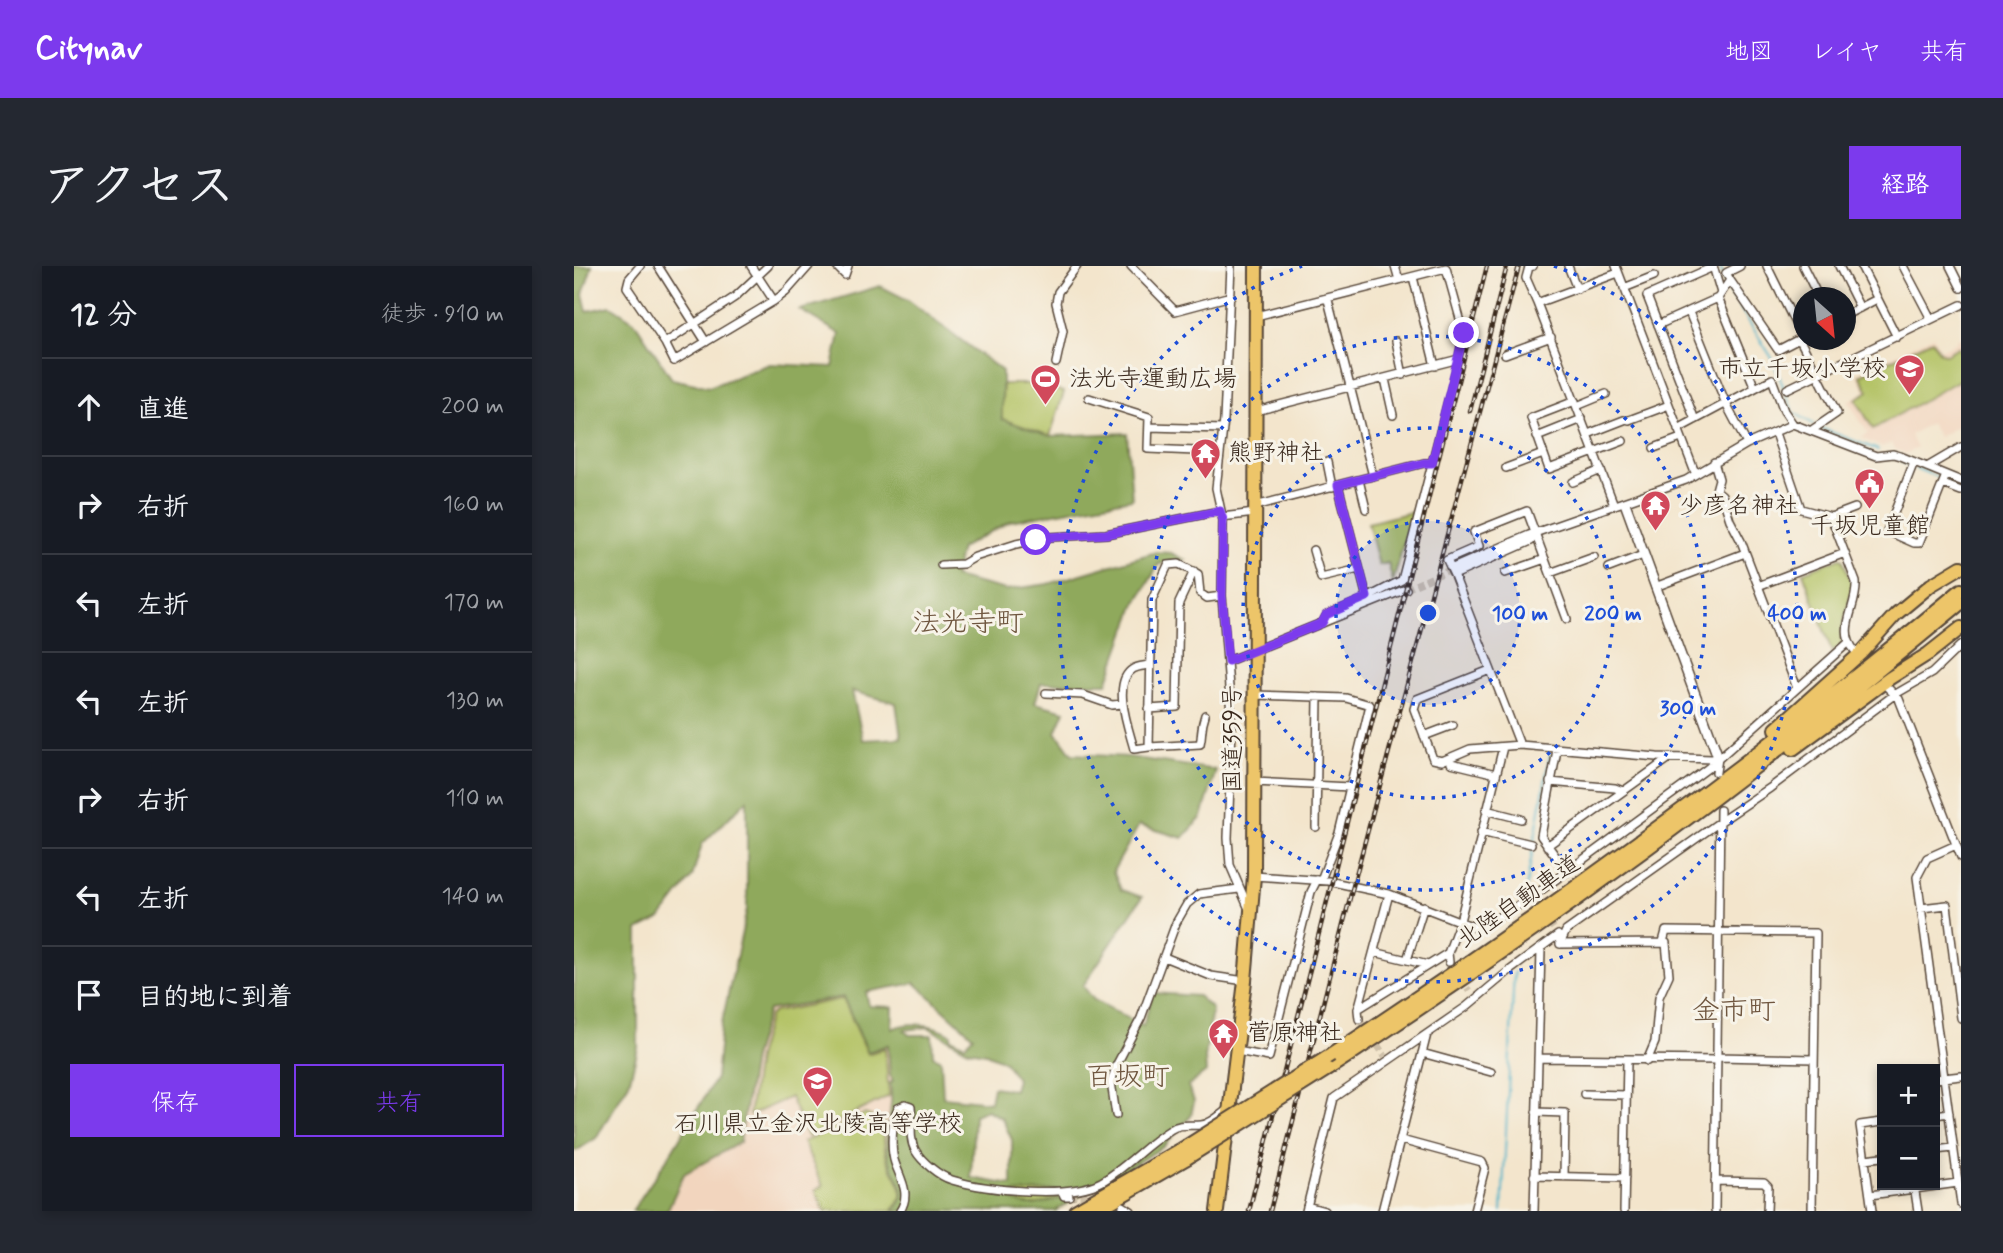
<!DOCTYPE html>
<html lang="ja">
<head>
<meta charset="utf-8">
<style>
  :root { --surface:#171b24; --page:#242831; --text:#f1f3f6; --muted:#9ea1a6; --line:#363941; --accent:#7c3aed }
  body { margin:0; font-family:Mynerve,"Klee One",sans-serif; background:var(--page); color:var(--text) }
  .controls { position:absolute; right:21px; bottom:21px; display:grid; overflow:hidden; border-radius:0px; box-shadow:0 4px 10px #0003 }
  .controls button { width:63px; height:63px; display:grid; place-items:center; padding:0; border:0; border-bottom:2px solid var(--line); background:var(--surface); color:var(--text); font:35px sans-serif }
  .compass { position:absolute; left:1219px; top:21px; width:63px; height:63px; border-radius:50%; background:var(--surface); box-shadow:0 4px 10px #0003; rotate:153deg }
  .stop { position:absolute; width:21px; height:21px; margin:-16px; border:5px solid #7c3aed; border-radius:50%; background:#fff }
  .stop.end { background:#7c3aed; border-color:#fff; box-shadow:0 2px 7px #0008 }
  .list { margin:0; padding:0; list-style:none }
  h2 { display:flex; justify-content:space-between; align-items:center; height:91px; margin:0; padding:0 28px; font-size:30px }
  h2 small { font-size:23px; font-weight:400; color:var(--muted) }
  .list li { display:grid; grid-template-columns:46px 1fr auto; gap:21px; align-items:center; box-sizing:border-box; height:98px; padding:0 28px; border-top:2px solid var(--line) }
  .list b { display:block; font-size:26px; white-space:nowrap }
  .list em { font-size:23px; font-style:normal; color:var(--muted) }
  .actions { display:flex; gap:14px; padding:21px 28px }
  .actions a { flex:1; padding:16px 0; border:2px solid var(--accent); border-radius:0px; text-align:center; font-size:24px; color:var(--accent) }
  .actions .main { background:var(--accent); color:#fff }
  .icon { flex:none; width:38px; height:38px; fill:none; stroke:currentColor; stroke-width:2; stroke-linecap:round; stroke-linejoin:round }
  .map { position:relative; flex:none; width:1387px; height:945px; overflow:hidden; border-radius:0px }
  header { display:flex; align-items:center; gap:42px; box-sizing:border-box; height:98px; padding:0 35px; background:var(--accent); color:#fff }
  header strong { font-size:33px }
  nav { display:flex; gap:38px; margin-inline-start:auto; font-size:24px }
  .intro { display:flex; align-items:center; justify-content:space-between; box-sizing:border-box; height:168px; padding:0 42px }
  h1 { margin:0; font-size:49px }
  .button { padding:18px 32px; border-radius:0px; background:var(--accent); color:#fff; font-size:24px; font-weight:700 }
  main { display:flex; gap:42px; padding:0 42px }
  aside { flex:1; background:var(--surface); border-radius:0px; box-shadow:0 4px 10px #0003 }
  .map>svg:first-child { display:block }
  .built { fill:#f2d5be }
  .green { fill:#b4c366; stroke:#787642; stroke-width:2 }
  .forest { fill:#8fa95b; stroke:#656a3c; stroke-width:2; fill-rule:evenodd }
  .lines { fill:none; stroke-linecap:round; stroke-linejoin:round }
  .stream { stroke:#4ab1c9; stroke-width:2 }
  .minor-tunnel { stroke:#cec0a9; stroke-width:7; stroke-dasharray:7 3.5; stroke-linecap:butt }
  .minor-casing { stroke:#574638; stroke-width:10 }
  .tertiary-casing { stroke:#574638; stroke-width:12 }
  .trunk-casing { stroke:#574638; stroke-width:16 }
  .motorway-casing { stroke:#574638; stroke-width:16 }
  .minor { stroke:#fff; stroke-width:7 }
  .tertiary { stroke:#fff; stroke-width:9 }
  .trunk { stroke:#edc569; stroke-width:12 }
  .motorway { stroke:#edc569; stroke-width:12 }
  .rail-casing { stroke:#3b2a1e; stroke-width:4.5 }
  .rail { stroke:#f7f3e8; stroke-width:2; stroke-dasharray:5; stroke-linecap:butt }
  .motorway-bridge-casing { stroke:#574638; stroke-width:16; stroke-linecap:butt }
  .motorway-bridge { stroke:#edc569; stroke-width:12 }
  .route { stroke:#7c3aed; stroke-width:9 }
  .ring { fill:none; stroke:#1d4ed8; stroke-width:3.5; stroke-dasharray:3.5 7 }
  .labels { text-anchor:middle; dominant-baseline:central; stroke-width:6; stroke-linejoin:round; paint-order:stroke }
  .poi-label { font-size:24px; fill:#3b2a1e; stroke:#f7f3e8; text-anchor:start }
  .street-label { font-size:24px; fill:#3b2a1e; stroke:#f7f3e8 }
  .quarter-label { font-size:28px; fill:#705740; stroke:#f7f3e8 }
  .centre { fill:#1d4ed8; stroke:#f7f3e8; stroke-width:3.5 }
  .ring-label { font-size:21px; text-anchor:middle; font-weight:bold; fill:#1d4ed8; stroke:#f7f3e8; stroke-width:6; stroke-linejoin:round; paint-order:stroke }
</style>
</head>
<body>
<header>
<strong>Citynav</strong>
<nav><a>地図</a><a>レイヤ</a><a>共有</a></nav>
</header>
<div class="intro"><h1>アクセス</h1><a class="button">経路</a></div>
<main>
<aside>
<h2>12 分<small>徒歩 · 910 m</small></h2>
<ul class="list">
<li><svg class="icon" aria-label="ahead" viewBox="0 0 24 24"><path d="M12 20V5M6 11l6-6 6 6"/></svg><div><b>直進</b></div><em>200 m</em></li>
<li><svg class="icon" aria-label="right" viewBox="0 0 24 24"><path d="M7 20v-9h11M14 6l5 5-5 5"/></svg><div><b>右折</b></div><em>160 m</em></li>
<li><svg class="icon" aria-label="left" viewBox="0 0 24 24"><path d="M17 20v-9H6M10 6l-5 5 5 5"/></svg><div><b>左折</b></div><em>170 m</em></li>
<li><svg class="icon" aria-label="left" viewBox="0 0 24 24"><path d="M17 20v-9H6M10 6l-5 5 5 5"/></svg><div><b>左折</b></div><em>130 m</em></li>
<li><svg class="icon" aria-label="right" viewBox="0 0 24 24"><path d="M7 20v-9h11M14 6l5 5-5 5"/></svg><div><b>右折</b></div><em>110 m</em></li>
<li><svg class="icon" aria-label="left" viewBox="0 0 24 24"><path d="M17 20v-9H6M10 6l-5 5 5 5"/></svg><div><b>左折</b></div><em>140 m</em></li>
<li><svg class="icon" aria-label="arrive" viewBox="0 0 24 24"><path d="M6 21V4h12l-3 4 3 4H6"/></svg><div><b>目的地に到着</b></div></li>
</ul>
<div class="actions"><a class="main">保存</a><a>共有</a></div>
</aside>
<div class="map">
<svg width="1387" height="945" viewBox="0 0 1387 945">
  <rect width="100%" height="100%" fill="#f7f3e8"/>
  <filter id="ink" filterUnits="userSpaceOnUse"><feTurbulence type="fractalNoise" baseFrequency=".0143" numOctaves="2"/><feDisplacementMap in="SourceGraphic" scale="14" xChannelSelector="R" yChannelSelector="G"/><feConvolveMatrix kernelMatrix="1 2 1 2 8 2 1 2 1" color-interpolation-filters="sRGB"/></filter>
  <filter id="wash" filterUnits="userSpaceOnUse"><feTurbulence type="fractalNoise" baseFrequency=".00686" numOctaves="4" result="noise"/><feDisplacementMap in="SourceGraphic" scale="28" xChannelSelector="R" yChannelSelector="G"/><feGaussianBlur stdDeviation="1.57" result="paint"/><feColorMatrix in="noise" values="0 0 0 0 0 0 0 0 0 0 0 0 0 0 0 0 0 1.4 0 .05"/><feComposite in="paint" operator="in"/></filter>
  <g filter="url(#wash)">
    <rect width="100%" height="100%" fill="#f3e5cc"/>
    <path class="built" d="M1359,70L1366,84L1382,77L1387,70V158L1365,171L1356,157L1336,169L1343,182L1331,188L1321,183L1318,177L1307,181L1287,172L1294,167L1274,135L1292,125L1283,108Z
      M270,731L294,786L314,779L316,809L319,815L317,817L318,827L314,858L330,928L328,935L319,945H93L110,908L166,876L179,792L194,744Z"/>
    <path class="green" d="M1358,74L1366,87L1372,88L1384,81L1387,86V113L1299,163L1282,133L1295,125L1286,109Z
      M429,118H465L490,126L476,170L427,153Z
      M838,246L819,316L814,297L805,299L794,257Z
      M1266,292H1268L1279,321L1267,365L1268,379L1258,386L1229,306Z
      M269,733L294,788L311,782L315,830L233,871L216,831L175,850L183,792L195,750L200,746Z
      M291,848L310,855C310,866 309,879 312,889C319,913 339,924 318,945H251L241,924L249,920L229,876Z
      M485,924V933C465,936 459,945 436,934L441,927Z"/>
    <path class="forest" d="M0,0H18L9,28L13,45L37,40L60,55L98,113L135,121L196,98L259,101L266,68L226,44L306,20L334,34L428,105V153L476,170L553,167L558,233L436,255L387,282L380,311L432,324L474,318L582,286L597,287L611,294L585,298L561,340L533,417H467L461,437L491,445L482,466L498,488L555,491L642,504L628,551L609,572L565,559L539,605L547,624L568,631L509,720L520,734L569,760L579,727L624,730L638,743L631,792L632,806L614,820L620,835L617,850L589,881L481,945H319C341,924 320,914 314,890C309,866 321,841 316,817L319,815L316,809L314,779L294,786L269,731L194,744L179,792L166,876L110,908L93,945H58L95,890L142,812L147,761L173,643V534L128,578L118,611L86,653L64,664V782L55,817L22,872L2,885L0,883ZM278,425L322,437L327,472L289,474ZM341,717L399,770L391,779L377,772V768C361,759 336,754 318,763L319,741L295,740L292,726ZM354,761L394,784L412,787L430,795L443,813L440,824L419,821L416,836L369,831L367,794L359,790L358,769H335L330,764ZM413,844L428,852L438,874V919L397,912L400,849ZM485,924V933C466,936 457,945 437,933L441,927Z"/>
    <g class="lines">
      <path class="stream" d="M1146,0L1151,16
        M1153,21L1198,92L1219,146L1239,158
        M1247,162L1304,184
        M1327,196L1336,199
        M1341,202L1368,213
        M1373,215L1387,220
        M951,627L976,488
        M928,945L940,706"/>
    </g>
  </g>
  <g filter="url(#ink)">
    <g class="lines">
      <path class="minor-tunnel" d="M832,323L880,302
        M964,639L984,669
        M875,696L895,725
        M785,753L811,790
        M495,930L512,929L522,932"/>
      <defs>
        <path id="minor" d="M66,0L55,13L53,21L91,77L100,95L200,35L212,26L235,0
          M84,0L132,76
          M177,0L200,35
          M262,0L271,9L274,0
          M557,0L601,45L657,30
          M657,0L650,154L642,222L649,254L648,330L658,461L654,572L656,599L675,643
          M821,0L825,14
          M959,0L955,1L952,12L963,37
          M994,0L1003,23
          M1042,0L1120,204L1123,206
          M1139,0L1147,27
          M1193,0L1228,71L1227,76L1263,147L1238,164
          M1229,0L1245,32
          M1265,0L1286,42
          M1287,0L1323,71
          M1329,0L1357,53
          M1376,0L1387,22
          M839,11L861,100
          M1156,14L1204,84L1229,71
          M1050,22L1080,10
          M1115,46L1152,138L1173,178
          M1272,49L1303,33
          M682,50L872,2L890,67L885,93L828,314L793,332
          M1084,59L1144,32L1156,14L1152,7L1166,0
          M822,75L829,109
          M91,77L161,31L194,0
          M931,88L977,71
          M482,97L489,65L482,37L484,26L503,0
          M811,113L819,149
          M1181,122L1198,113L1210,145L1219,158
          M1213,123L1387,39
          M515,132L575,151L574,183L645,186
          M1001,135L957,152L975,203L1049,175
          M1003,140L1032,128
          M682,145L885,93
          M1055,154L1095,139
          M1121,154L1073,30L1139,1
          M575,161L649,163
          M1104,163L1181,122L1144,32
          M1201,167L1227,243L1257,251L1282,316C1284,341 1262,363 1281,385
          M1014,168L1050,154
          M963,171L1008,153
          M1080,182L1107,172
          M753,196L758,221
          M1140,196L1145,213L1142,224L1148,229L1156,254L1167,275L1223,422
          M1340,196L1313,265L1340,277H1345L1372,209
          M1353,201L1387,181
          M932,202L969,188
          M799,210L850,197H858
          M785,214L792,243
          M999,216L1027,204
          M1369,218L1387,225
          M1040,239L963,37L1044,7
          M681,240L799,210L754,34
          M648,251L681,247
          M1257,251L1281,242
          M739,284L747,312L785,303
          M367,299L389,298L401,291L442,278L476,271L532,268L646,245
          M881,301L955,269L1112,214L1173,178L1219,158L1302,190L1319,188L1326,190L1387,215
          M1035,302L1069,289
          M931,307L971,293
          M976,307L1020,291
          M880,309L873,294L905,280L900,266L953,245L993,353
          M1184,320L1271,287
          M1081,321L1171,287
          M749,356L753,349L793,332L764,219
          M654,395L832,323
          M916,404L843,433L840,443L859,493L868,495L896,483L946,479L1083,491L1138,493L1144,491
          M1313,421L1325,433L1387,591
          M472,427L509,429L538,439L548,438
          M575,443L603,441L605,337L620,305
          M631,449C626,463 629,466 626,478L575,481L578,334L594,299L605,298L624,308L626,327L633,332L648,330
          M850,470L879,459
          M946,479L880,309L957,275L955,269
          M575,481L560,483C555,464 537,416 559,403C563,400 570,400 575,399
          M983,484L967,570L993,606
          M877,497L922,508
          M1142,506L1144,492
          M680,516L776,521L796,439L772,432L680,429
          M976,516L1041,522L1049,525
          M912,544L947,553
          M742,561L744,431
          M907,566L957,578
          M1382,579L1353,592L1343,611L1387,938
          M973,580L1097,491
          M680,610L754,615L815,628L905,663L958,631L1134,502L1274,377
          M747,614L765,567L776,521
          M1347,642L1373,639L1387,752
          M1089,676L1092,665L1242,667L1238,945
          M986,678L992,665L1147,555L1196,522L1320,429L1358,407L1387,379
          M986,678L1092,677L1095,709L1085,731L1081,776L1073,795
          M800,686L854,699
          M590,691L637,710L671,715
          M833,694L850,640
          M875,696L874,687L886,655L929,481
          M784,743L874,687
          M785,753L784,744L815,628
          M663,785L695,791L737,626L743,614
          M848,787L917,806
          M1143,791L1239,793
          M964,792L1143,794
          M1361,813L1387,810
          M1010,828L1052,829
          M962,846L991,847L990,911
          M542,849L537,816L543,798L567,752L602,657L613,638L625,628L665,623
          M1361,849L1375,847
          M827,874L908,896L911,902L900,945
          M1361,884L1379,882
          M1291,893L1308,891
          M960,910L1051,912
          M1141,915L1190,916L1194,920L1193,945
          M1340,919L1344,945
          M488,925L490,930H495
          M1296,929L1384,917
          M549,940L557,945
          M733,940L751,945
          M326,945C337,928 327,914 321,897C316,883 318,855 324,842L331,839L337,841C339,855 334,871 341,884C348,896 365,910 378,914C412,924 495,933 527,916C552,902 571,879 596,864C606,857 615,860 627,859C637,858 646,849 654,843
          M732,945L760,832L892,741L935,705L984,669L986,677
          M808,945L853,768
          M960,945L967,684
          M1050,945L1053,795
          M1141,945L1146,544
          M1298,945L1286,859L1308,856"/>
        <path id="tertiary" d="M1051,237L1144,491"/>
        <path id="trunk" d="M643,945L671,715L680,610L682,0"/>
        <path id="motorway" d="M1202,463L1287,387L1322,348L1357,319L1387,301
          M1219,483L1316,412L1354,388L1387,362
          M757,789C975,645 1186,492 1387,324
          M754,803C974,660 1185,505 1387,337
          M501,945L608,883
          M521,945L613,892"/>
      </defs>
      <use href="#minor" class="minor-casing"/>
      <use href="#tertiary" class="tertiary-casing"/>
      <use href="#trunk" class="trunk-casing"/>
      <use href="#motorway" class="motorway-casing"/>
      <use href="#minor" class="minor"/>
      <use href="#tertiary" class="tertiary"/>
      <use href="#trunk" class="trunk"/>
      <use href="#motorway" class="motorway"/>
      <defs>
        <path id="rail" d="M896,145L933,0
          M675,945L913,0
          M696,945L779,620L945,0"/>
      </defs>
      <use href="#rail" class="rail-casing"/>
      <use href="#rail" class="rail"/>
      <defs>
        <path id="motorway-bridge" d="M608,883L757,789
          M613,892L754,803"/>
      </defs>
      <use href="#motorway-bridge" class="motorway-bridge-casing"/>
      <use href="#motorway-bridge" class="motorway-bridge"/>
    </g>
  </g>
  <g class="lines" filter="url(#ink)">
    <path class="route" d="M462,274L476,271L532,268L646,245L649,254L648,330L654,395L748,357L752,349L793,331L764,219L850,197H858L890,67"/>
  </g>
  <circle cx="854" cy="347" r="92" fill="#1d4ed8" fill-opacity=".12"/>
  <g class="ring">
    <circle cx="854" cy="347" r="92"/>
    <circle cx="854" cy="347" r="185"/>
    <circle cx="854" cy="347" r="277"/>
    <path d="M980 0A369 369 0 1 1 728 0"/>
  </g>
  <defs>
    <symbol id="school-pin" viewBox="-11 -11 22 30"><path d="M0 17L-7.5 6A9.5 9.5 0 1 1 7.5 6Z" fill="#d1495b" stroke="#f7f3e8"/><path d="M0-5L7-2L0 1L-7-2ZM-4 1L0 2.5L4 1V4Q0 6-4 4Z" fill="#fff"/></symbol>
    <symbol id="stadium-pin" viewBox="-11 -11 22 30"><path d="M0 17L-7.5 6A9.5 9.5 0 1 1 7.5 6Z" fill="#d1495b" stroke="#f7f3e8"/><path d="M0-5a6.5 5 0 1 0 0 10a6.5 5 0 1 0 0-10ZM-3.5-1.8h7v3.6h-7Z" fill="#fff"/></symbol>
    <symbol id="temple-pin" viewBox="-11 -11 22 30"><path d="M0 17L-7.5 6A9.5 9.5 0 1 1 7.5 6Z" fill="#d1495b" stroke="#f7f3e8"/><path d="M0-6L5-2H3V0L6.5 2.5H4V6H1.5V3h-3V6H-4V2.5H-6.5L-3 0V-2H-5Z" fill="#fff"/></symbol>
    <symbol id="civic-pin" viewBox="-11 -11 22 30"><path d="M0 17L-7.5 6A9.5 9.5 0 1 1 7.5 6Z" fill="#d1495b" stroke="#f7f3e8"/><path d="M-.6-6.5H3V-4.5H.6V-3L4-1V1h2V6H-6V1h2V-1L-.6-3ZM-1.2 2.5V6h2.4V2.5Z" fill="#fff"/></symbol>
  </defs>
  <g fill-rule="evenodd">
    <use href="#school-pin" x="1318" y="86" width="35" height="47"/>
    <use href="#stadium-pin" x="454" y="96" width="35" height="47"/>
    <use href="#temple-pin" x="614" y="170" width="35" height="47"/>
    <use href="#civic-pin" x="1278" y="200" width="35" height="47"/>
    <use href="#temple-pin" x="1064" y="222" width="35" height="47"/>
    <use href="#temple-pin" x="632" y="750" width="35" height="47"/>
    <use href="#school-pin" x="226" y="798" width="35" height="47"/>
  </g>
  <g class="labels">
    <g class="poi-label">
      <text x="1312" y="103" text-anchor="end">市立千坂小学校</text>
      <text x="495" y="113">法光寺運動広場</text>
      <text x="654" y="187">熊野神社</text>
      <text x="1105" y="240">少彦名神社</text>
      <text x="1296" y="260" text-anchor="middle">千坂児童館</text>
      <text x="673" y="767">菅原神社</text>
      <text x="244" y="858" text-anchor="middle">石川県立金沢北陵高等学校</text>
    </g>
    <g class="street-label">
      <text transform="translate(659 473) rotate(-90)">国道359号</text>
      <text transform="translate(945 636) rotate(-35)">北陸自動車道</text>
    </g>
    <g class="quarter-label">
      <text x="394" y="357">法光寺町</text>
      <text x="1160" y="745">金市町</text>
      <text x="554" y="811">百坂町</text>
    </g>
  </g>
  <circle cx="854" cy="347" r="10" class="centre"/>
  <g class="ring-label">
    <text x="946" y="354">100 m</text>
    <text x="1039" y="354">200 m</text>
    <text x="1223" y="354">400 m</text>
    <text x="1114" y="449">300 m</text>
  </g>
</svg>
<div class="controls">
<button>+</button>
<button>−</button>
</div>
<svg class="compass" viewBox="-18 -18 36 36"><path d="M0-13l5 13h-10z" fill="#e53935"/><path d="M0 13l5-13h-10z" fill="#9ea1a6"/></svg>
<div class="stop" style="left:462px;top:274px"></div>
<div class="stop end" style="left:890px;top:67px"></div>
</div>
</main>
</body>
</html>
